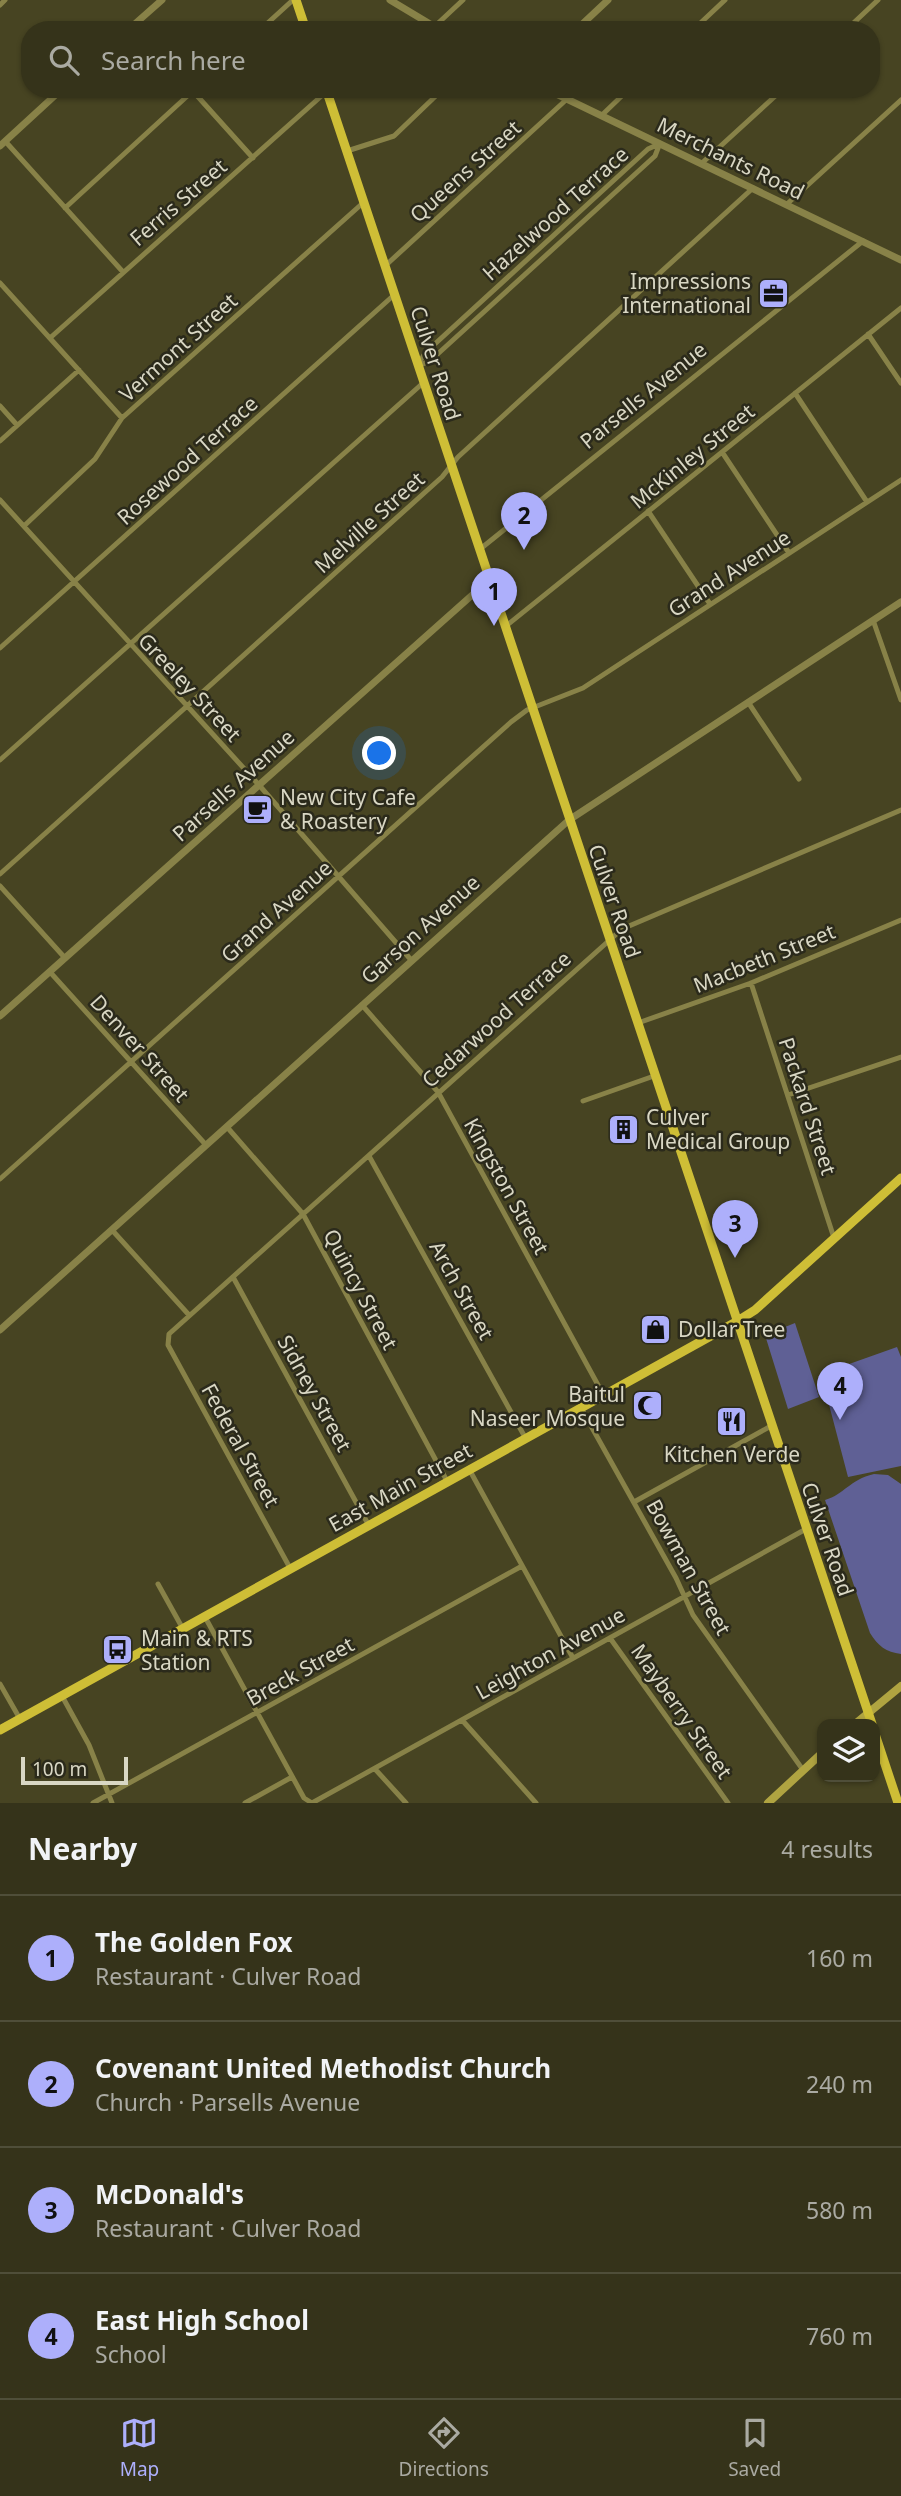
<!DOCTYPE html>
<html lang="en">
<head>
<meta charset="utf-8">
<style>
  :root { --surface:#35331a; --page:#403f27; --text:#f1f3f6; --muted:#aaaaa2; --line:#4f4e39; --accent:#adaffb }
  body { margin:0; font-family:"Noto Sans",sans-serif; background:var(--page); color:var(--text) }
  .controls { position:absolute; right:21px; bottom:21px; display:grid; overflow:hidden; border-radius:14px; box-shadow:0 2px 5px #0004 }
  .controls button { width:63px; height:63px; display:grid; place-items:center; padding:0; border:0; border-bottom:2px solid var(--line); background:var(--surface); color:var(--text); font:35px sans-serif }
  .scale { position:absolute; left:21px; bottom:18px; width:107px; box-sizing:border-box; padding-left:7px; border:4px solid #d9d7c4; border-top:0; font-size:19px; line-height:24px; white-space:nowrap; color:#d9d7c4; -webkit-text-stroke:5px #2b2a1b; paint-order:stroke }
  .you { position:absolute; left:380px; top:754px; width:24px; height:24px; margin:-18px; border:5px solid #fff; border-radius:50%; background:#1a73e8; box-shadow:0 0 0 10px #1a73e833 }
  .badge { display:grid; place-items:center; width:46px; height:46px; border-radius:50%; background:var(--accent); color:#111; font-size:23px; font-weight:700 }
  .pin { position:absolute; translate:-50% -58px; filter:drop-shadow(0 2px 4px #0008) }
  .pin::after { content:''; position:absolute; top:37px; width:24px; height:21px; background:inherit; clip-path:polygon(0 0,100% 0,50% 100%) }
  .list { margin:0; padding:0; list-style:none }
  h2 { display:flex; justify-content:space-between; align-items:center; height:91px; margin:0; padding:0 28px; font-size:30px }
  h2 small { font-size:23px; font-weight:400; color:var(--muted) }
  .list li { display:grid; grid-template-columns:46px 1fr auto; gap:21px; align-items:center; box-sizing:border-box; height:126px; padding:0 28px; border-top:2px solid var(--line) }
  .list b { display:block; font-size:26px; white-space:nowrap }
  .list p { margin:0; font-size:23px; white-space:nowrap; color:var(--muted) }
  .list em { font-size:23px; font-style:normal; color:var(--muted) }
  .icon { flex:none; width:38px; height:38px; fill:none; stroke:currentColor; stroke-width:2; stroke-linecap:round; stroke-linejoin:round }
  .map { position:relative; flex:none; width:901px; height:1803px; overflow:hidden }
  .search { position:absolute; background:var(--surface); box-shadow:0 2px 5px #0004; left:21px; right:21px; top:21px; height:77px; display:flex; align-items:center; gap:18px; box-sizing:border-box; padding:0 24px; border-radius:28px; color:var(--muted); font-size:26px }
  .sheet { height:595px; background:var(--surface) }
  nav { display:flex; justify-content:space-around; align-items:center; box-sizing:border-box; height:98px; border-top:2px solid var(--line); background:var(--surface); font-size:19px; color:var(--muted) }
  nav a { display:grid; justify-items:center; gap:4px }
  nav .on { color:var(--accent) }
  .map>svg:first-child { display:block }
  .green { fill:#5f6095 }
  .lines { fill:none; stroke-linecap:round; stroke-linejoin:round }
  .minor { stroke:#888248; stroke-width:5 }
  .tertiary { stroke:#888248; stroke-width:7 }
  .secondary { stroke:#b0a441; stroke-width:8 }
  .primary { stroke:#cebe36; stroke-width:9 }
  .labels { text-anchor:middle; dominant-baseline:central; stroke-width:5; stroke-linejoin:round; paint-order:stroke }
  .street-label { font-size:21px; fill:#d9d7c4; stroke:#2b2a1b }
  .poi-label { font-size:21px; fill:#d9d7c4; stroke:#2b2a1b; text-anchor:start }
</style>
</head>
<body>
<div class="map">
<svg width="901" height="1803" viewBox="0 0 901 1803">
  <rect width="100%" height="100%" fill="#474422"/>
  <path class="green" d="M795,1323L819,1397L788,1409L765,1335Z
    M897,1347L901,1357V1466L848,1477L821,1374Z
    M874,1474L888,1475L901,1484V1654C886,1652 878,1646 870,1633L825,1500C845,1494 849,1480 874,1474Z"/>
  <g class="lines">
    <path class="minor" d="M0,5L5,0
      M434,27L463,0
      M260,30L293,0
      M693,30L725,0
      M846,30L878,0
      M191,89L253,158
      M602,115L629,89
      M5,141L123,272
      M347,151L394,136L443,89
      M702,163L783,89
      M787,204L901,100
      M65,208L195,89
      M385,266L567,99
      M0,283L122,418
      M868,334L901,383
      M50,338L327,91
      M419,363L425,353L648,149L659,144
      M418,366L430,361L655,156L660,143
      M795,393L867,502
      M0,406L17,425
      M0,441L79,370
      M722,452L789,553
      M0,500L259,785L412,961
      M648,511L710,604
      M24,526L95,459L122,418L364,202
      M479,550L863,241
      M873,620L901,700
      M506,626L901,308
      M0,648L394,295
      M748,702L799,779
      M0,760L423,383
      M0,874L442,477L458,457L753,188
      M0,886L65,958
      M50,972L206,1145
      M751,983L834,1238
      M362,1005L438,1092L604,1396
      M638,1023L751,983L901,920
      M788,1095L901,1057
      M583,1101L654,1076
      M227,1127L303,1214L447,1481
      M369,1156L526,1439
      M0,1179L511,722L527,710L583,688L901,480
      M112,1230L189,1315
      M233,1277L368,1524
      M581,1408L676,1578L693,1615L803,1770
      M469,1469L573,1658
      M634,1502L771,1426
      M290,1568L168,1345L169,1334L622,929L901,810
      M158,1584L183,1629
      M205,1617L304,1798L312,1803L806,1529
      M610,1638L728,1803
      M0,1684L20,1719
      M62,1696L89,1745L112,1803
      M462,1720L536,1803
      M375,1769L406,1803
      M93,1803L522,1566
      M245,1803L292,1777"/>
    <path class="tertiary" d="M390,0L440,30
      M128,30L162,0
      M576,30L608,0
      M546,89L901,260
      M0,146L62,89
      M0,1016L489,580
      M0,1330L569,820L901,602"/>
    <path class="secondary" d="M855,1724L901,1686
      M768,1803L822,1753"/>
    <path class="primary" d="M296,0L306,30
      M326,89L872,1724
      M0,1730L736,1322L755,1310L901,1178
      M875,1734L898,1803"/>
  </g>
  <defs>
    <symbol id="office-square" viewBox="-11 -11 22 22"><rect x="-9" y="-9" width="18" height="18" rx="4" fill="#adaffb" stroke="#2b2a1b"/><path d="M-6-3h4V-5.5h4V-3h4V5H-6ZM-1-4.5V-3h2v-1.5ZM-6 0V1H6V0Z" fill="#111"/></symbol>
    <symbol id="cafe-square" viewBox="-11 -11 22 22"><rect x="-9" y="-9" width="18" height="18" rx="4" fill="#adaffb" stroke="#2b2a1b"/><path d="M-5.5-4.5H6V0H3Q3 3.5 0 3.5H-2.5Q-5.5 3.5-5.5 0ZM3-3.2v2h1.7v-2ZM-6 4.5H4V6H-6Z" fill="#111"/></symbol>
    <symbol id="building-square" viewBox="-11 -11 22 22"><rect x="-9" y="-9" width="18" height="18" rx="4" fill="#adaffb" stroke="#2b2a1b"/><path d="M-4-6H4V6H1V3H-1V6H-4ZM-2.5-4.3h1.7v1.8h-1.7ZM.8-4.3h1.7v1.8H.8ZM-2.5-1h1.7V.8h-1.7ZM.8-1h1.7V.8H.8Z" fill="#111"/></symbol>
    <symbol id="shop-square" viewBox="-11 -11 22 22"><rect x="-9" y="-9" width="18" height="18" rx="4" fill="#adaffb" stroke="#2b2a1b"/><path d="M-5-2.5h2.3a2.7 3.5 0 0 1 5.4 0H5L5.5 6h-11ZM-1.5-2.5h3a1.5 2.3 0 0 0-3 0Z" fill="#111"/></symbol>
    <symbol id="mosque-square" viewBox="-11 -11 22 22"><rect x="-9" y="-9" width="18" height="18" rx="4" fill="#adaffb" stroke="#2b2a1b"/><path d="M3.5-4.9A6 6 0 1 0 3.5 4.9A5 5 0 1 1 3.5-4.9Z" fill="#111"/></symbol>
    <symbol id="restaurant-square" viewBox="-11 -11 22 22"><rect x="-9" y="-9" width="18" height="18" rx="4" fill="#adaffb" stroke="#2b2a1b"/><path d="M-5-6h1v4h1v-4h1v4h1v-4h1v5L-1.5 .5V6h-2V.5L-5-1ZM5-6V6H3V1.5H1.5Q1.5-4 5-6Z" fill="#111"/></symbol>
    <symbol id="bus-square" viewBox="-11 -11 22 22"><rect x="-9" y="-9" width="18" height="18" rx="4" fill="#adaffb" stroke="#2b2a1b"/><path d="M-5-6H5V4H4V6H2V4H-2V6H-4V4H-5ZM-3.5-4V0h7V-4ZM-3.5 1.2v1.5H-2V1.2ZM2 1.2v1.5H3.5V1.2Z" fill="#111"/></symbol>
  </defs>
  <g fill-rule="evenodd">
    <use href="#office-square" x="756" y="276" width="35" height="35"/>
    <use href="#cafe-square" x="240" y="792" width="35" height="35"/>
    <use href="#building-square" x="606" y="1112" width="35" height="35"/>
    <use href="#shop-square" x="638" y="1312" width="35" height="35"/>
    <use href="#mosque-square" x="630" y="1388" width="35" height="35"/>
    <use href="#restaurant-square" x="714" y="1404" width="35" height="35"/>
    <use href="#bus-square" x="100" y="1632" width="35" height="35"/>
  </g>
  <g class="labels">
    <g class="street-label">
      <text transform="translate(731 158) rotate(26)">Merchants Road</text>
      <text transform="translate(465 171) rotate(-42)">Queens Street</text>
      <text transform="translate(178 202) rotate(-41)">Ferris Street</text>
      <text transform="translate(555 213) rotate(-42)">Hazelwood Terrace</text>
      <text transform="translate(178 347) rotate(-42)">Vermont Street</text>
      <text transform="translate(436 363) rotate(72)">Culver Road</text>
      <text transform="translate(643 395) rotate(-39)">Parsells Avenue</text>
      <text transform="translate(692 456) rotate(-39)">McKinley Street</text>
      <text transform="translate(187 460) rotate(-42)">Rosewood Terrace</text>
      <text transform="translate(369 522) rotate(-42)">Melville Street</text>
      <text transform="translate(729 573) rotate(-33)">Grand Avenue</text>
      <text transform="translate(190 687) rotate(47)">Greeley Street</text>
      <text transform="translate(233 785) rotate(-42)">Parsells Avenue</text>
      <text transform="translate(615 901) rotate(71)">Culver Road</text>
      <text transform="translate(276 911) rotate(-42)">Grand Avenue</text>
      <text transform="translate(420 929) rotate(-42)">Garson Avenue</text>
      <text transform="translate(764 958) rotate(-22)">Macbeth Street</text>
      <text transform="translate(496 1019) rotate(-42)">Cedarwood Terrace</text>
      <text transform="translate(140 1048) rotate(48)">Denver Street</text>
      <text transform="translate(808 1106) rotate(72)">Packard Street</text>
      <text transform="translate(507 1186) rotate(61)">Kingston Street</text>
      <text transform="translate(361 1289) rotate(62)">Quincy Street</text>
      <text transform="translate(462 1290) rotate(61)">Arch Street</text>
      <text transform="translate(315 1393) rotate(61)">Sidney Street</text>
      <text transform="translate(241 1445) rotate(61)">Federal Street</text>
      <text transform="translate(400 1487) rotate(-29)">East Main Street</text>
      <text transform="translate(828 1539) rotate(71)">Culver Road</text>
      <text transform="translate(689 1567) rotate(61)">Bowman Street</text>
      <text transform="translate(550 1653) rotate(-29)">Leighton Avenue</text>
      <text transform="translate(300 1671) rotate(-29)">Breck Street</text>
      <text transform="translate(682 1711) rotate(55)">Mayberry Street</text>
    </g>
    <g class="poi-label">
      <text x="751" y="281" text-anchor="end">Impressions<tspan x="751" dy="24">International</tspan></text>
      <text x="280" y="797">New City Cafe<tspan x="280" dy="24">&amp; Roastery</tspan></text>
      <text x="646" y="1117">Culver<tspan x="646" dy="24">Medical Group</tspan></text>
      <text x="678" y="1329">Dollar Tree</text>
      <text x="625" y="1394" text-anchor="end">Baitul<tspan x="625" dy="24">Naseer Mosque</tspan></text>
      <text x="732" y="1454" text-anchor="middle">Kitchen Verde</text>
      <text x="141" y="1638">Main &amp; RTS<tspan x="141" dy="24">Station</tspan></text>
    </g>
  </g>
</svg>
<div class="controls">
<button><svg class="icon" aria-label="layers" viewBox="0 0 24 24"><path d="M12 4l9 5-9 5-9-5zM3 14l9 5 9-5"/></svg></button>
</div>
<div class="scale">100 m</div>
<div class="you"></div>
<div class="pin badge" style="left:494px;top:626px">1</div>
<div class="pin badge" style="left:524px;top:550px">2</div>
<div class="pin badge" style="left:735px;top:1258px">3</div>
<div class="pin badge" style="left:840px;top:1420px">4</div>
<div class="search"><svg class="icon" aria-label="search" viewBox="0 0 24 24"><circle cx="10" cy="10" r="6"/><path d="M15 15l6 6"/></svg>Search here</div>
</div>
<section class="sheet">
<h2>Nearby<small>4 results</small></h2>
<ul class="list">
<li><span class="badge">1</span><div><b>The Golden Fox</b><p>Restaurant · Culver Road</p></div><em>160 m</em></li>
<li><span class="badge">2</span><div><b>Covenant United Methodist Church</b><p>Church · Parsells Avenue</p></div><em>240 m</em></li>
<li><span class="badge">3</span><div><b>McDonald's</b><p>Restaurant · Culver Road</p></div><em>580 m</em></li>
<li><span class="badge">4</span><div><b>East High School</b><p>School</p></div><em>760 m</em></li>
</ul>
</section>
<nav>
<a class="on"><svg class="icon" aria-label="map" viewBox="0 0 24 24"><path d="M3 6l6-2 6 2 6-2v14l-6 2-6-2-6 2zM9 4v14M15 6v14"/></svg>Map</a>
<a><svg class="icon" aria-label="directions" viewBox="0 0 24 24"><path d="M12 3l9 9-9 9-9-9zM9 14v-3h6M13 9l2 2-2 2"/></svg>Directions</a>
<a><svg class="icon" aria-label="saved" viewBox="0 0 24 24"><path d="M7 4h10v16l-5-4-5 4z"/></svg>Saved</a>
</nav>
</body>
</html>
